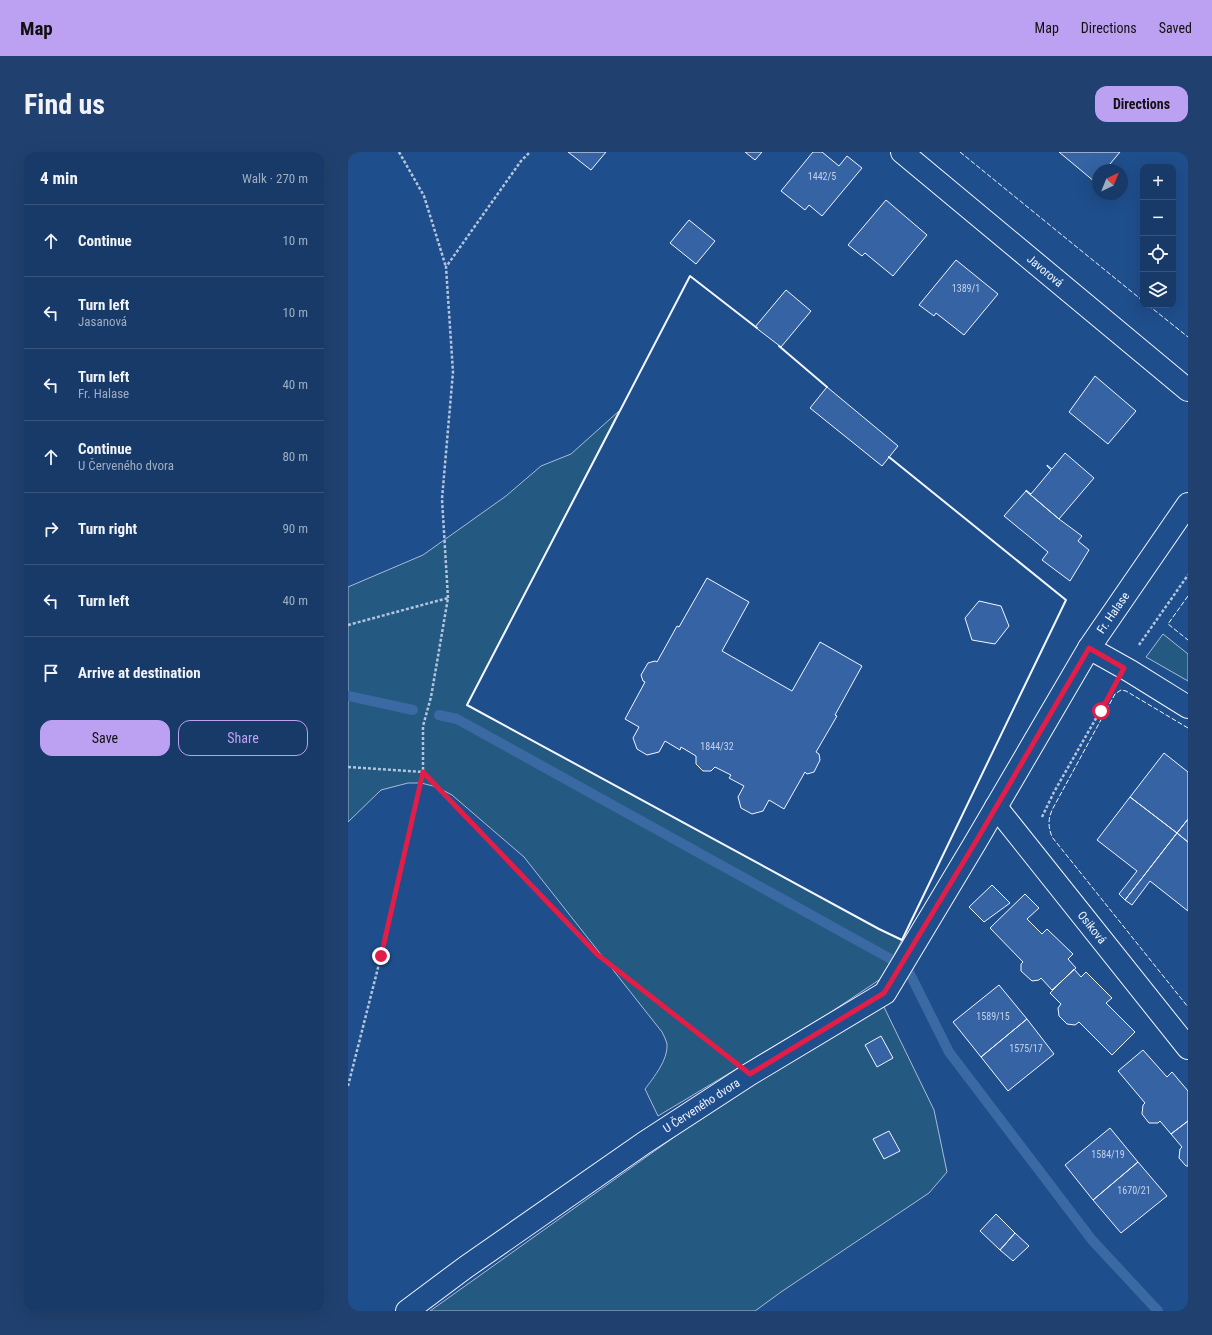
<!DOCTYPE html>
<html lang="en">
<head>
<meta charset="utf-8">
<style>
  :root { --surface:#173a69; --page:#20416f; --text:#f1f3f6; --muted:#9eadc0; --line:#36547d; --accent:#bca0f2 }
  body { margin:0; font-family:"Roboto Condensed",sans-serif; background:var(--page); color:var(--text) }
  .controls { position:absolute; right:12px; top:12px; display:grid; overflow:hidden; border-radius:8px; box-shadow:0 4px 16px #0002 }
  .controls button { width:36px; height:36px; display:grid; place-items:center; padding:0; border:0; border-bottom:1px solid var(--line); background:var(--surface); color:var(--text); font:20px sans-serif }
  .compass { position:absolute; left:744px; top:12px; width:36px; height:36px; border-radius:50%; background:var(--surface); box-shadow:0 4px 16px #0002; rotate:43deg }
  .stop { position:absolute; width:12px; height:12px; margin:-9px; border:3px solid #e11d48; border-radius:50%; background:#fff }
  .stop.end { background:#e11d48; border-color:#fff; box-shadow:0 1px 4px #0008 }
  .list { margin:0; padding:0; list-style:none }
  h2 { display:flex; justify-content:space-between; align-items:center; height:52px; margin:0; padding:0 16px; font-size:17px }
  h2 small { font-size:13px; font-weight:400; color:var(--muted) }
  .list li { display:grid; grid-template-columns:26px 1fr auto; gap:12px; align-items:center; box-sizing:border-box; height:72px; padding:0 16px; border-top:1px solid var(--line) }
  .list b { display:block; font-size:15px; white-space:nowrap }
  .list p { margin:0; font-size:13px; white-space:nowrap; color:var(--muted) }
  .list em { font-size:13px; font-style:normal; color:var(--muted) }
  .actions { display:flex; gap:8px; padding:12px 16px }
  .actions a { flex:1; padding:9px 0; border:1px solid var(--accent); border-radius:12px; text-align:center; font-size:14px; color:var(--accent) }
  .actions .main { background:var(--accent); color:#111 }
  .icon { flex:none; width:22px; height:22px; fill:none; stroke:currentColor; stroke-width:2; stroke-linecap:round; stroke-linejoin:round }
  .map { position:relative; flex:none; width:840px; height:1159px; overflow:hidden; border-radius:12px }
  header { display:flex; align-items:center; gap:24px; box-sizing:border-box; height:56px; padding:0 20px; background:var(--accent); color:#111 }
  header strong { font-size:19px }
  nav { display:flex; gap:22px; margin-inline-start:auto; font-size:14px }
  .intro { display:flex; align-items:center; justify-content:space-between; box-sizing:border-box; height:96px; padding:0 24px }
  h1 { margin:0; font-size:28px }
  .button { padding:10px 18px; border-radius:12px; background:var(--accent); color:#111; font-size:14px; font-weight:700 }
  main { display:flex; gap:24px; padding:0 24px }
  aside { flex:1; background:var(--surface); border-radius:12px; box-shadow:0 4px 16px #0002 }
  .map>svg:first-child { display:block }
  .green { fill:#245a82; stroke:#a8bbd7 }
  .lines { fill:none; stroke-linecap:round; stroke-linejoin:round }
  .stream { stroke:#3b69a3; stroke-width:10 }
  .building { fill:#3563a3; stroke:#f2f6ff }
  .minor-casing { stroke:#f2f6ff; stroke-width:24 }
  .path { stroke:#b3c4dc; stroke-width:2.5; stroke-dasharray:3 2; stroke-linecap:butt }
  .minor { stroke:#1f4e8c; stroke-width:22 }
  .fence { stroke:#f2f6ff; stroke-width:1; stroke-dasharray:5 2; stroke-linecap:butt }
  .wall { stroke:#f2f6ff; stroke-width:2 }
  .route { stroke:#e11d48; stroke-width:5 }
  .labels { text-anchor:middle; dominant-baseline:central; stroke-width:3; stroke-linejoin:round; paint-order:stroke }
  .number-label { font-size:10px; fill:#c3d1e8 }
  .street-label { font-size:12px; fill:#f2f6ff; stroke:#1f4e8c }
</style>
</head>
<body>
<header>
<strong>Map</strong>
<nav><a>Map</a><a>Directions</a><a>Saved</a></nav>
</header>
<div class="intro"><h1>Find us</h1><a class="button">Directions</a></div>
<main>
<aside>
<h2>4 min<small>Walk · 270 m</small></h2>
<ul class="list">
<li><svg class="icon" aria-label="ahead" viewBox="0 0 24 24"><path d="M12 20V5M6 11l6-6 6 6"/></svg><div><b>Continue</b></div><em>10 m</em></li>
<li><svg class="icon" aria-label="left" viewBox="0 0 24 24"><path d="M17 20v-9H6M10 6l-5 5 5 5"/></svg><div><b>Turn left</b><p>Jasanová</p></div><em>10 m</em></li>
<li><svg class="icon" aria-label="left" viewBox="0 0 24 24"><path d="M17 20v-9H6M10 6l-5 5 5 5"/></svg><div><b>Turn left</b><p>Fr. Halase</p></div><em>40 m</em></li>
<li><svg class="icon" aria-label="ahead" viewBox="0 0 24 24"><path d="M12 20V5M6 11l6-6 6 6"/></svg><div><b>Continue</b><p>U Červeného dvora</p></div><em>80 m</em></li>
<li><svg class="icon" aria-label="right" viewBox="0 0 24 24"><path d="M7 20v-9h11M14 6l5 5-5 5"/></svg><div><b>Turn right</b></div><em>90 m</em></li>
<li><svg class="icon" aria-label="left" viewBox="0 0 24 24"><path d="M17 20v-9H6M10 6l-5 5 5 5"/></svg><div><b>Turn left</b></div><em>40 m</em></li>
<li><svg class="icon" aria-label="arrive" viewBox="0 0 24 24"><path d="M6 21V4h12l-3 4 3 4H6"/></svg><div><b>Arrive at destination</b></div></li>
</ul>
<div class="actions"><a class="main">Save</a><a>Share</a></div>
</aside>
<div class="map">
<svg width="840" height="1159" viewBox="0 0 840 1159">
  <rect width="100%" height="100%" fill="#1f4e8c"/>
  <path class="green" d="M271,259L119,553L531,777L554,788L534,826L480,862L310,964L297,937C306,925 320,908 319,892C318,888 316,884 314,880L176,705L104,643L89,635L73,631H60L33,638L0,670V435L75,403L158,344L193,314L223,302Z
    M815,482L840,502V529L798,505Z
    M535,853L586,958L599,1020L581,1041L433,1140L407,1159H82L343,973L415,925Z"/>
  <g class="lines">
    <path class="stream" d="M0,544L65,558
      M91,563L109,567L559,816L601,900L744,1088L810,1159"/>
  </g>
  <path class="building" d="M220,0H258L243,18Z
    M397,0H414L407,8Z
    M465,0H474L491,14L499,4L514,16L474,64L461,53L457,58L433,39Z
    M711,0H772L757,18H750V26L747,30Z
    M538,48L579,83L545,124L517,101L514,104L500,93Z
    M341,68L367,89L348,112L322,91Z
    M608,108L650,142L616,183L588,161L586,164L571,153Z
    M438,138L463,159L433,195L407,175Z
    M747,224L788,259L760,292L721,260Z
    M479,235L550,294L534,314L462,256Z
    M717,301L746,326L711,367L678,339V338L683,342L703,318L699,314V313L704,317Z
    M678,339L711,367L734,384L730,389L741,398L722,429L694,408L700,400L656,364Z
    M359,426L401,450L374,499L444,539L472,490L514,514L487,563L489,564L468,600L471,602L472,608L466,620L459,622L457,620L436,657L421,648L415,659L404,662L393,656L390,645L396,634L381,626L383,623L367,615L363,619H355L348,612V604L333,595L332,598L317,589L311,600L299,603L289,597L285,586L291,575L277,567L297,530L295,529L293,523L300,511L307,509L309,510L329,474L331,475Z
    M631,449L653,454L661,474L647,492L624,488L617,466Z
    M816,601L840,620V667L829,681L782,645Z
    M782,645L829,681L777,748L771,742L789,719L749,688Z
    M840,667V690L829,681Z
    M829,681L840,690V759L802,729L784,753L777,748Z
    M644,733L662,751L636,770L621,755Z
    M677,742L691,756L679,767L694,782L699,777L725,802L720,807L728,816L704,838L693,826L691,828L684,829L673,819V812L675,810L642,776Z
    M726,817L733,825L738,820L764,846L758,851L787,880L764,903L731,870L727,873L719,872L711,864L710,856L713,852L702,841Z
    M651,833L679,867L633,905L605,870Z
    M679,867L706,902L660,939L633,905Z
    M533,884L545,906L529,915L517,893Z
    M795,898L819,925L824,920L840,939V969L823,982L812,969L810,971H801L794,962L795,953L797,951L770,919Z
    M840,969V1014H838L831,1006L832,997L834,995L823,982Z
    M762,976L790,1010L745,1048L717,1013Z
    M541,979L552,999L536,1007L525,987Z
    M790,1010L819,1044L773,1081L745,1048Z
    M648,1062L667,1081L652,1098L632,1079Z
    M667,1081L681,1094L665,1109L652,1098Z"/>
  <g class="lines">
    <defs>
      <g id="minor">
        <path id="s1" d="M554,0L840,238"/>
        <path d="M741,496L782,519L840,555"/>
        <path id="s2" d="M648,655L840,896"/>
        <path id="s3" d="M59,1159L118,1115L296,991L402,922L537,841L627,691L741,496L840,352"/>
      </g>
    </defs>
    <use href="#minor" class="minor-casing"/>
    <path class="path" d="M51,0L76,44L98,115
      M100,446L94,347L105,220L98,115L173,9L182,0
      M0,473L100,446L83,545L75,574V620L250,803L378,903
      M791,493L840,423
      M0,615L75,620L33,804L0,934
      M694,665L706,640L763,540"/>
    <use href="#minor" class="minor"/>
    <path class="fence" d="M612,0L795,149
      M800,153L840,185
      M840,444L820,472L840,488
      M840,576L778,539L773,538L767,542L704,658C700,668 700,674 704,685L840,855"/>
    <path class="wall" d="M409,176L342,124L119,553L531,777L554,788L718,448L541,305
      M431,194L479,235"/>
  </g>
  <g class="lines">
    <path class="route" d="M33,804L75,620L250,803L402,922L536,841L627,691L741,496L776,516L753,559"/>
  </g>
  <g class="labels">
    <g class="number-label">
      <text x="474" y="24">1442/5</text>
      <text x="618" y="136">1389/1</text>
      <text x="369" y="594">1844/32</text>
      <text x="645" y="864">1589/15</text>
      <text x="678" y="896">1575/17</text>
      <text x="760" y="1002">1584/19</text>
      <text x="786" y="1038">1670/21</text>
    </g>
    <g class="street-label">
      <text stroke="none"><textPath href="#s1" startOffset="186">Javorová</textPath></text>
      <text stroke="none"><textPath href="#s3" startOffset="1018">Fr. Halase</textPath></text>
      <text stroke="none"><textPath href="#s2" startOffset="154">Osiková</textPath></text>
      <text stroke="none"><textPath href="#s3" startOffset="359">U Červeného dvora</textPath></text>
    </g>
  </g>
</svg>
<div class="controls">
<button>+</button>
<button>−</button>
<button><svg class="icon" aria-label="locate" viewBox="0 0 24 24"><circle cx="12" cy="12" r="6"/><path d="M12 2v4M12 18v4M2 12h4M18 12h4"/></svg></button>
<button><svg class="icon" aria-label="layers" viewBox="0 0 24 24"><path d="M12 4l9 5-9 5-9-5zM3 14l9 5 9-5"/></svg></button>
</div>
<svg class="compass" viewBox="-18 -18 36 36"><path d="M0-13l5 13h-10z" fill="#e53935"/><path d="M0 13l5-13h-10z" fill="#9eadc0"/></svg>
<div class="stop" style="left:753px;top:559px"></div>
<div class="stop end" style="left:33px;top:804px"></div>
</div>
</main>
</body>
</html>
